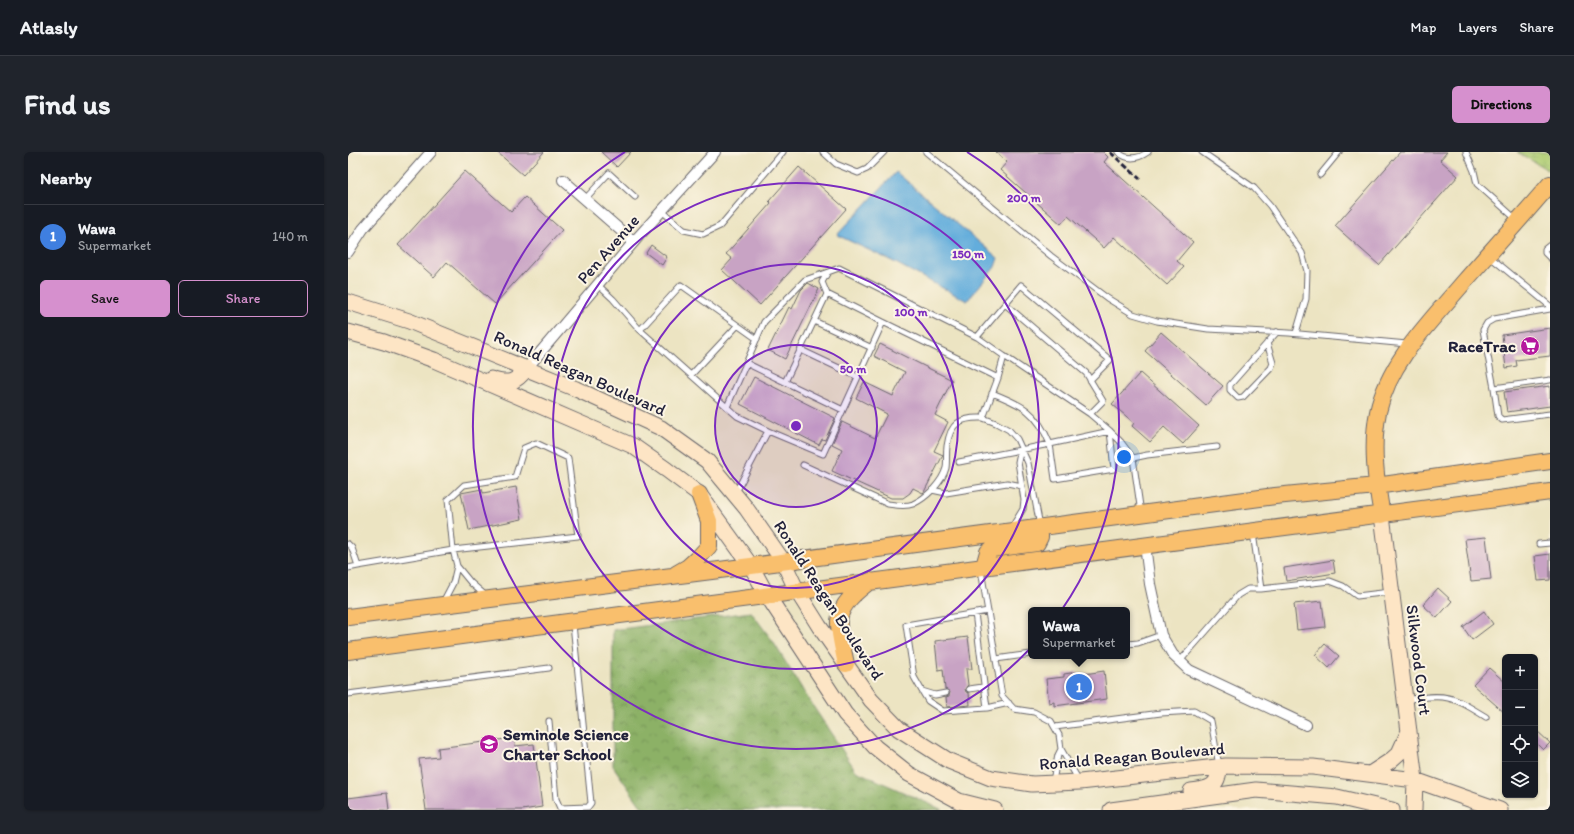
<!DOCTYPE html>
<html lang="en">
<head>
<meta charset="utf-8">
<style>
  :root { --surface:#171b24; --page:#20242c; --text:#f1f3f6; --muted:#9ea1a6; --line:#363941; --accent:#d690ce }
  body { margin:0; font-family:Itim,sans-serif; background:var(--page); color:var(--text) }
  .controls { position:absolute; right:12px; bottom:12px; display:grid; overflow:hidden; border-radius:6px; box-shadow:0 1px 3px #0004 }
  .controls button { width:36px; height:36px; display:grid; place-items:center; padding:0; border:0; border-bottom:1px solid var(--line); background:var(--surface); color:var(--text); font:20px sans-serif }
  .you { position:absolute; left:776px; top:305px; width:14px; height:14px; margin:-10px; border:3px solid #fff; border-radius:50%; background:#1a73e8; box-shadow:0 0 0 6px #1a73e833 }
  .badge { display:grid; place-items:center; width:26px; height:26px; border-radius:50%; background:var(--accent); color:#fff; font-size:13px; font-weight:700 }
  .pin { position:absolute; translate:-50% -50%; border:2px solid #fff; box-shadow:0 1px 4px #0006 }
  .popup { position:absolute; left:680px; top:455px; width:102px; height:52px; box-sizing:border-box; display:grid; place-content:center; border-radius:6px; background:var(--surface); filter:drop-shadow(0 1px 3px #0005); font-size:13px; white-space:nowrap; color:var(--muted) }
  .popup b { font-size:15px; color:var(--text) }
  .popup::after { content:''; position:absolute; left:50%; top:100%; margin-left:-8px; border:8px solid transparent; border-top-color:var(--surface) }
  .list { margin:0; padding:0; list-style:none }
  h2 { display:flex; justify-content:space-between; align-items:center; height:52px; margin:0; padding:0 16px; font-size:17px }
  h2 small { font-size:13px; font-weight:400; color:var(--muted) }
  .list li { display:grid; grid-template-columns:26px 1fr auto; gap:12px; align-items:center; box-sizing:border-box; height:64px; padding:0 16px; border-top:1px solid var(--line) }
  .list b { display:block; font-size:15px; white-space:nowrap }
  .list p { margin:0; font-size:13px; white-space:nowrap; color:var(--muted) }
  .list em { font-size:13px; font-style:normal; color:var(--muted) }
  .actions { display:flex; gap:8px; padding:12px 16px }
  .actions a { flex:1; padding:9px 0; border:1px solid var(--accent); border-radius:6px; text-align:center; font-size:14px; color:var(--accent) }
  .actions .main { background:var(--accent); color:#111 }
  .icon { flex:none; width:22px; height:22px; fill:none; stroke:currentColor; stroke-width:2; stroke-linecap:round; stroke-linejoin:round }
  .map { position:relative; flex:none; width:1202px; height:658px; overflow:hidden; border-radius:6px }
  header { display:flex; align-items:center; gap:24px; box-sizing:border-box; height:56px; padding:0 20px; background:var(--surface); border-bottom:1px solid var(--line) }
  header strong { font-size:19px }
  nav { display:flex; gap:22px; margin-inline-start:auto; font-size:14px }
  .intro { display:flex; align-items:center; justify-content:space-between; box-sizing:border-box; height:96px; padding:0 24px }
  h1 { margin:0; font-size:28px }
  .button { padding:10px 18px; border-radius:6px; background:var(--accent); color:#111; font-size:14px; font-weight:700 }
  main { display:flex; gap:24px; padding:0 24px }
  aside { flex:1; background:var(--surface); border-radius:6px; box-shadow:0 1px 3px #0004 }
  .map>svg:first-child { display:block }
  .forest { fill:url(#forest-crowns); stroke:#576a50 }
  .wetland { fill:url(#wetland-marsh); stroke:#697858 }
  .water { fill:#64addc; stroke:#43688c }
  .building { fill:#c8a3c4 }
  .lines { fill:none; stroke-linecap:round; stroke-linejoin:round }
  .service-casing { stroke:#69666a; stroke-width:7 }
  .minor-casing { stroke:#69666a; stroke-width:12 }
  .secondary-casing { stroke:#69666a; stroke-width:17 }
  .primary-casing { stroke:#69666a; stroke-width:18 }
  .service { stroke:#fff; stroke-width:5 }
  .minor { stroke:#fff; stroke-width:10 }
  .secondary { stroke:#fde5c5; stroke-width:15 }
  .primary { stroke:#f9bf6d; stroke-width:16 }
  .rail { stroke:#22223b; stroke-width:3; stroke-dasharray:6 3; stroke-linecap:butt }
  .ring { fill:none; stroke:#7b2cbf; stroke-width:2 }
  .labels { text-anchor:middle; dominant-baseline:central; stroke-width:4; stroke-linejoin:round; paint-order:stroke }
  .street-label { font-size:17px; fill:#22223b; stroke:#fcf5e5 }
  .poi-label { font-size:17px; font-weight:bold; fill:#22223b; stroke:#fcf5e5; text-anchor:end }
  .centre { fill:#7b2cbf; stroke:#fcf5e5; stroke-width:2 }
  .ring-label { font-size:12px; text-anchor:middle; font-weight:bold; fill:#7b2cbf; stroke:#fcf5e5; stroke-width:4; stroke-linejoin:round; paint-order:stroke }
</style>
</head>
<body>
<header>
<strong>Atlasly</strong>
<nav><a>Map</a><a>Layers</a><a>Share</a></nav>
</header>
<div class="intro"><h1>Find us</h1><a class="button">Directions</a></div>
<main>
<aside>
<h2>Nearby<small></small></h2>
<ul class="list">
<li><span class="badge" style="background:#3f7fe0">1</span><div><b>Wawa</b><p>Supermarket</p></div><em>140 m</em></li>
</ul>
<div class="actions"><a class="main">Save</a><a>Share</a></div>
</aside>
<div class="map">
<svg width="1202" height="658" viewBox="0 0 1202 658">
  <defs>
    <pattern id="forest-crowns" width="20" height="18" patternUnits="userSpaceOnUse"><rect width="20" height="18" fill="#8cb166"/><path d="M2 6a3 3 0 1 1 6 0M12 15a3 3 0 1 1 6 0" fill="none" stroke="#729055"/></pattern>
    <pattern id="wetland-marsh" width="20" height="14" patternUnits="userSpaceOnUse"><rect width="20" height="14" fill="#b0ce75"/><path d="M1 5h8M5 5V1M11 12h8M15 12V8" fill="none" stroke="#97b166"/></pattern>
  </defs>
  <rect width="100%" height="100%" fill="#fcf5e5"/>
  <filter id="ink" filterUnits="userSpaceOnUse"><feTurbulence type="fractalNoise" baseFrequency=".025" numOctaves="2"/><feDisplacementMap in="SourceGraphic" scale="8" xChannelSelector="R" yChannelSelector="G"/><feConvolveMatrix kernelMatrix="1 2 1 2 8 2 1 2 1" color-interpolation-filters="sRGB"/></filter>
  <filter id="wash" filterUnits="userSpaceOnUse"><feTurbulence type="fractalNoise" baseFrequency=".012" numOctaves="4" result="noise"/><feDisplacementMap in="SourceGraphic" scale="16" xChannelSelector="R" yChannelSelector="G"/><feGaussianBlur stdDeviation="0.9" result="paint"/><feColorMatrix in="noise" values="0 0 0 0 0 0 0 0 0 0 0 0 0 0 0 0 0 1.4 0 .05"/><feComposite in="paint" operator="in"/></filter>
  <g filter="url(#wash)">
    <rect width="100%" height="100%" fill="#ece4c2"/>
    <path class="forest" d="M403,460L424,488L461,548L508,619L595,658H298L292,653L265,614V478Z"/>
    <path class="wetland" d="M1169,0H1202V16L1200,18Z"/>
    <path class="water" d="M548,20L650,106L647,115L619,149L544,109L489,83Z"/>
    <g id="blocks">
      <path class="building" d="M149,0H196L175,23Z
        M253,0H283L269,15Z
        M648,0H755L760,5L756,10L845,90L829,109L836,115L819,133L766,85L756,96L720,64L713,72L652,18L659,10Z
        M1052,0H1099L1092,8L1110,24L1031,113L987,74Z
        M451,15L498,57L412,153L374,118L384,107L378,102L423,51L421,49Z
        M117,19L163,60L177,45L214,78L147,152L99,110L86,125L50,93Z
        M303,93L319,105L314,113L298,101Z
        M460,131L471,137L437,207L420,198L441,155L444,157L453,138Z
        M1202,176V204L1168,208L1169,214L1158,216L1154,183Z
        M813,180L875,234L858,253L797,199Z
        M532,192L604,228L587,263L600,270L586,299L595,303L576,340L575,341L565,336L562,341L555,346H543L484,319L494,297L484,292L494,270L527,286L539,262L508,246L516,230L545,244L557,220L526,204Z
        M792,221L851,274L835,292L816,275L802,290L784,274L786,271L764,252Z
        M406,225L487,266L477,288L474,287L471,293L392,252Z
        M1202,234V254L1159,260L1156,240Z
        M168,335L174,367L121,378L113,341L134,337L135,341Z
        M1138,385L1143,427L1123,429L1117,387Z
        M1202,402V428L1190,429L1187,404Z
        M985,408L987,421L938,429L936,416Z
        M1090,436L1104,449L1089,466L1075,453Z
        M974,449L977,475L949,478L946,452Z
        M1136,459L1145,472L1124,488L1115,475Z
        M620,485L624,517H618L620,533L617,537L618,540L621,541L622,553L599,555L598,545L601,544L602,540L597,537L595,517L590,518L587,489Z
        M977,492L991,504L981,516L967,503Z
        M1141,516L1157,530V561L1125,533Z
        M756,519L759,547L706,554V550L701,551L698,527L716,525V522L729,520L730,523Z
        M1187,577L1202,591L1195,598L1187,590Z
        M166,586L167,594L186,592L194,655L174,658H78L71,607L91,605L90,596Z
        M39,641L41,658H0V646Z"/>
    </g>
  </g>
  <g filter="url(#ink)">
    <use href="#blocks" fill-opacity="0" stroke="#69666a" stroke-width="1"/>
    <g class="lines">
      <defs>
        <path id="service" d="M475,0L488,12L510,21L519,17L536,0
          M578,0L703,104L759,146L785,162L809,169L860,177L941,181L1059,192
          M770,0C780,9 790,7 800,0
          M854,0L906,36L922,54L954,101L959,119L958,147L948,181
          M1118,0L1126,19L1129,32L1169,68
          M972,23L991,0
          M237,47L261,21L287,45
          M314,59L336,78L355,82L372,74L435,0
          M1202,93L1197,97V101L1202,106
          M1141,104L1202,154
          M250,133L265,147L292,178L389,264L420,279
          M479,142L535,170
          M657,152L738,221L755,249L742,262
          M1202,157L1146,167L1139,171L1135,178L1146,236L1202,228
          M466,169L524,196
          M292,178L333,133L409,187
          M629,185L673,133L762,208L742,228
          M919,191L925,211L923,216L895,245L890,246L882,238V233L929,180
          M453,198L510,225
          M656,204L742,262L762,279L773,290L785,306L793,361
          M398,211L437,230
          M343,223L389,174
          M650,226L535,170L495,258L437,230L479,142L474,130L480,120L491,116L629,185L656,204L650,226L635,266L648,271L661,278L669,287L680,311L692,374
          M1146,236L1150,264L1154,268L1202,262
          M379,255L416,170L457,128L480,120
          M188,291L220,306L230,384L105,398L100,348L116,333L167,325L176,296Z
          M785,306L799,303L869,295
          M611,310L702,292L707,327L766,317L762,279L702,292C689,260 675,253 644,241
          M455,313L540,352C548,353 557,355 565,352C578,346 594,331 598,316C599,309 598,302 599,294C602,271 612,265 635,266
          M584,338L598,341L659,331L674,334
          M388,340L420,279L475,302L495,258
          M664,375L675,357L676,348L670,310L671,305L674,298
          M905,381L913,437
          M0,392L4,396L10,414L0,416
          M1191,392L1202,391
          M10,414L105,398L109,414L123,431L138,444
          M633,418L654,544L666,557L686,560L703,569L711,583L713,597L730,627
          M95,450L105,431L109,414
          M627,461L639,556
          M779,492L790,491L813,483
          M648,507L683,502
          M832,509L890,443L900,437H913L982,429L995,434L1009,444L1042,440
          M621,537L635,535
          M574,539L580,549L595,559L639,556L661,551
          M598,541L587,543L574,539L566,525L558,473L640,459
          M0,542L201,516
          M1058,548C1098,541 1104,544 1138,565
          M201,569L208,647L212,656L240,655L243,651L225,472
          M707,575L813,561L846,559L863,569L871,614
          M705,629L710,603L713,597"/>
        <path id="minor" d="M215,28L286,90
          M0,100L15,77L83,0
          M179,216L290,85L367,0
          M797,393L802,432L813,483L825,503L841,518L958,573"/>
        <path id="secondary" d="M0,150L61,169L228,237L313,276L359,309L398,356L435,409L449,439L471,474L523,548L551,577L601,609L643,626L684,632L732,630L878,614L965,615L1067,628L1152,658
          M0,180L36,190L86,208L227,269L285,294L319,318L351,342L403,414L419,443L497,562L527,595L561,622L611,649L647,658
          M143,227C160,233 168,231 179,216
          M1034,363L1067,628L1066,658
          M1022,622L1042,609L1051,601L1061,579
          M843,639C861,637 871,635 871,615
          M763,658L908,638L989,645L1044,658"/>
        <path id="primary" d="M1034,363C1028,330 1023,294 1030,260C1041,209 1083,169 1116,130C1145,97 1174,65 1202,32
          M636,414L640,400L644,397L689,391L692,385V375
          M328,422L340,415L351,405L361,394V369L351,342
          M0,465L403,414L927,344L1028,334L1202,309
          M0,499L1202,340
          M498,512C496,502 490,478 491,469C492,452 510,438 522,429"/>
      </defs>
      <use href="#service" class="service-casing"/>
      <use href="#minor" class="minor-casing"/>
      <use href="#secondary" class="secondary-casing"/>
      <use href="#primary" class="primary-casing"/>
      <use href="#service" class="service"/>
      <use href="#minor" class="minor"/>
      <use href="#secondary" class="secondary"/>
      <use href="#primary" class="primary"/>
      <path class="rail" d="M762,0L792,27"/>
    </g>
  </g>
  <circle cx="448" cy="274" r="81" fill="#7b2cbf" fill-opacity=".12"/>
  <g class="ring">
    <circle cx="448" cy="274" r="81"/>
    <circle cx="448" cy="274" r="162"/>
    <circle cx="448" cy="274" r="243"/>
    <path d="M619 0A323 323 0 1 1 277 0"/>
  </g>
  <defs>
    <symbol id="supermarket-disc" viewBox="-11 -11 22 22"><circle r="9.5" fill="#b5179e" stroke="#fcf5e5"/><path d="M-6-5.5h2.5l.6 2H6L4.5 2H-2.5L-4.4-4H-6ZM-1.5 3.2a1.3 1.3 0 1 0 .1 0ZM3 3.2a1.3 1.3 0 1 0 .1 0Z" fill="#fff"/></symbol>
    <symbol id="school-disc" viewBox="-11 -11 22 22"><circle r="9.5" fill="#b5179e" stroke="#fcf5e5"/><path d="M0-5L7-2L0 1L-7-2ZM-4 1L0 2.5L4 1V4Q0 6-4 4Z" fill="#fff"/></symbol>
  </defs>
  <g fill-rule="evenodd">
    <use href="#supermarket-disc" x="1171" y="183" width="22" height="22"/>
    <use href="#school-disc" x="130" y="581" width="22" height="22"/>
  </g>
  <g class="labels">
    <g class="street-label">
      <text transform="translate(260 97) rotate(-49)">Pen Avenue</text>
      <text transform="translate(232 221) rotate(24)">Ronald Reagan Boulevard</text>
      <text transform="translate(481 448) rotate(57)">Ronald Reagan Boulevard</text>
      <text transform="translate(1071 508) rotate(83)">Silkwood Court</text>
      <text transform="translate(784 604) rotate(-5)">Ronald Reagan Boulevard</text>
    </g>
    <g class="poi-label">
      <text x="1168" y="194">RaceTrac</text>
      <text x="155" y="582" text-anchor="start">Seminole Science<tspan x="155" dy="20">Charter School</tspan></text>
    </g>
  </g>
  <circle cx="448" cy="274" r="6" class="centre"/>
  <g class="ring-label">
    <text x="676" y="50">200 m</text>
    <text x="620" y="106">150 m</text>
    <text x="563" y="164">100 m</text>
    <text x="505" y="221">50 m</text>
  </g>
</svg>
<div class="controls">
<button>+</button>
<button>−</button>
<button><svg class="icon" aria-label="locate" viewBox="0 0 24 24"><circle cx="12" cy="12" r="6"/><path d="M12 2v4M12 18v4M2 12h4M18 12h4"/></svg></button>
<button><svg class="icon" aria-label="layers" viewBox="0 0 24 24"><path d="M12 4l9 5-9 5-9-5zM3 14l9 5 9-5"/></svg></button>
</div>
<div class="you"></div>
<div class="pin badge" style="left:731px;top:535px;background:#3f7fe0">1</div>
<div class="popup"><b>Wawa</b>Supermarket</div>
</div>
</main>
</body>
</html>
